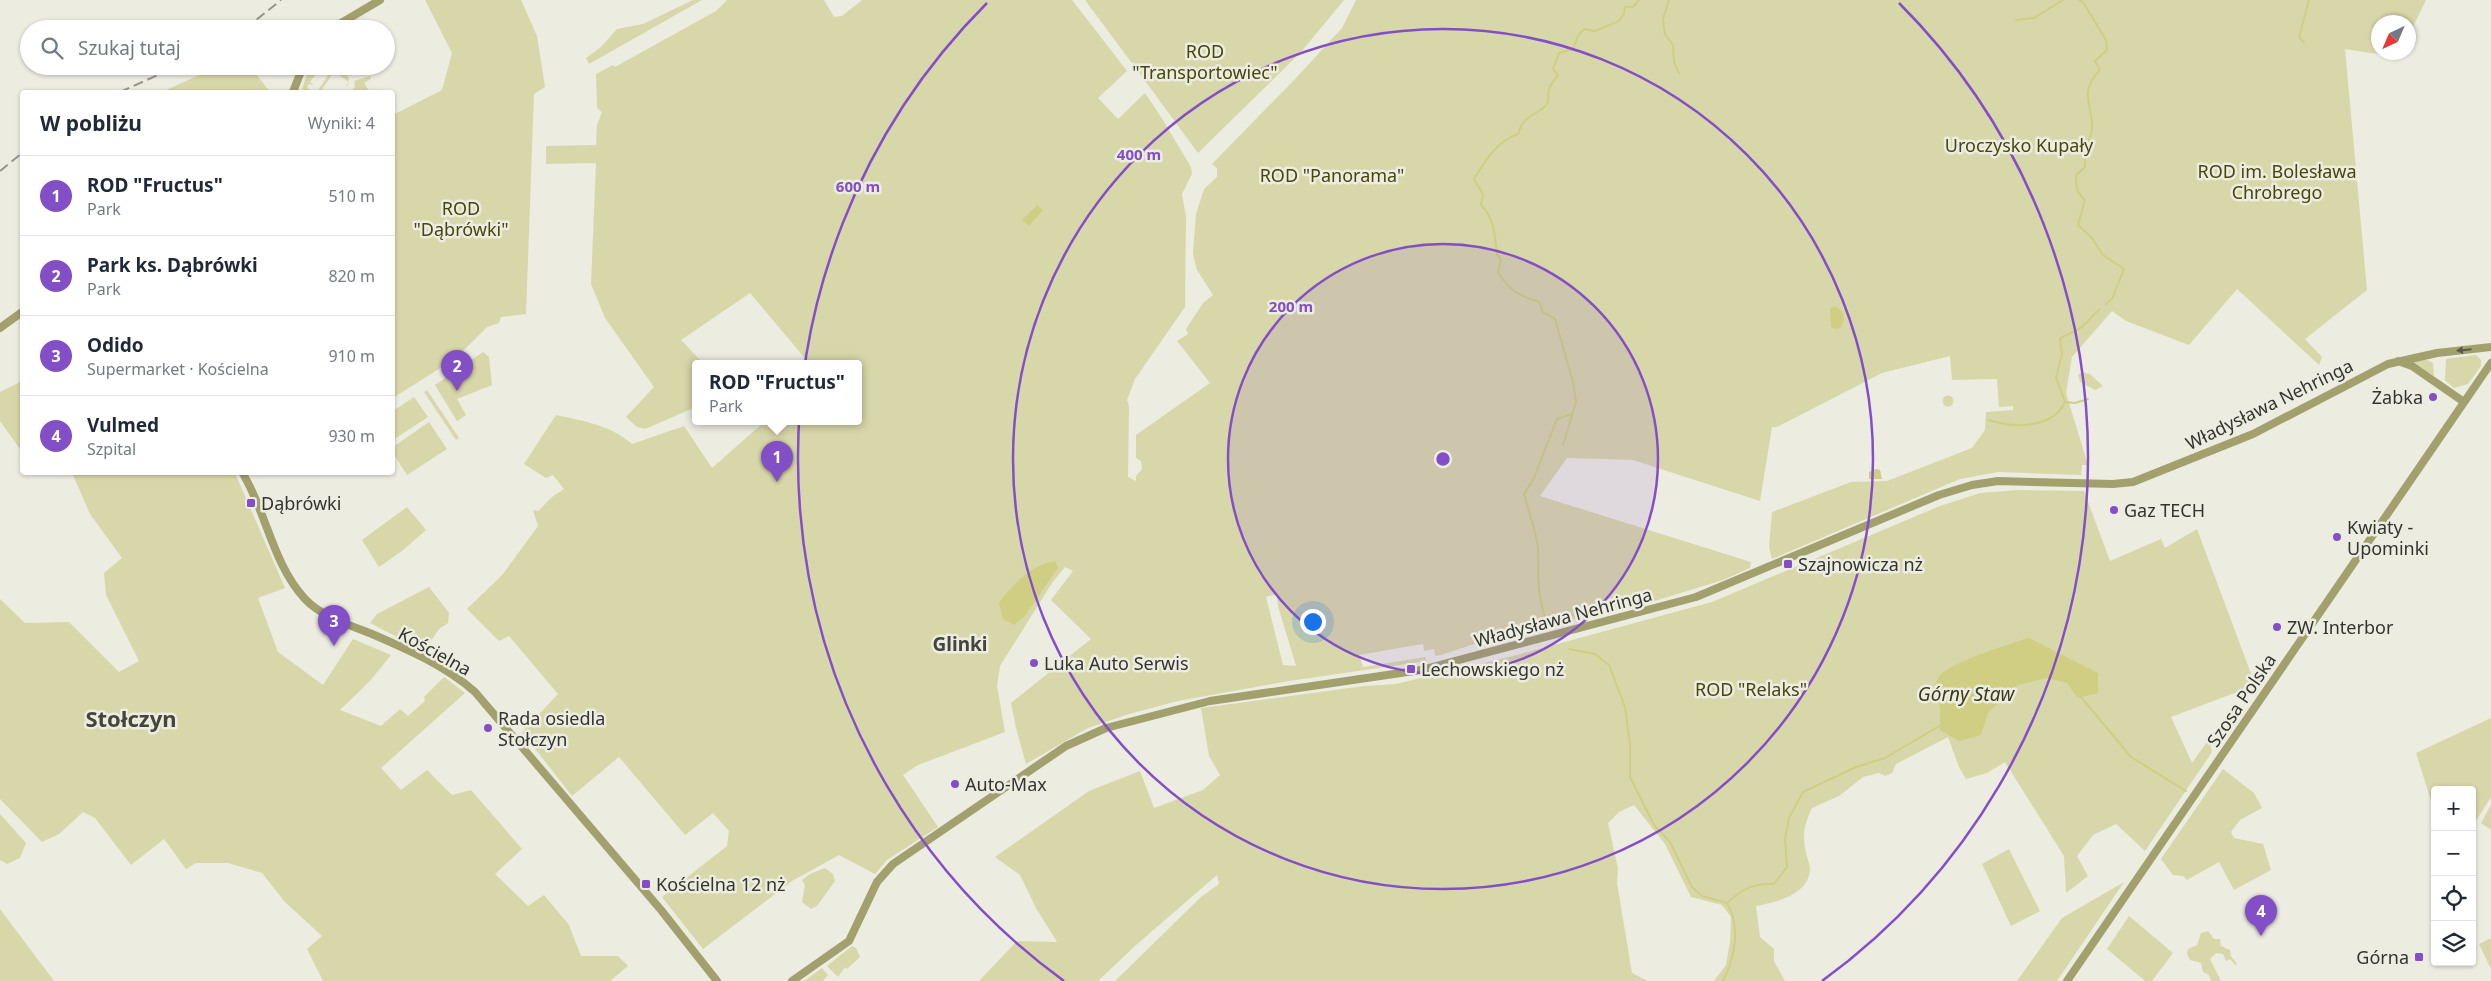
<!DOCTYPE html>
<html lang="pl">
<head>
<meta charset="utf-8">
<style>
  :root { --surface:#fff; --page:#f6f6f7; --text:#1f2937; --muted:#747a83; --line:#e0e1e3; --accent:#834fc7 }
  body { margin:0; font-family:"Noto Sans",sans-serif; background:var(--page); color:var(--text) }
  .controls { position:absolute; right:15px; bottom:15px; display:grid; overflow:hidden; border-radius:5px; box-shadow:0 1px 4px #0004 }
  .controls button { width:45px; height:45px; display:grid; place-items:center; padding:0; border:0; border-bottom:1px solid var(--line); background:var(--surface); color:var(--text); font:25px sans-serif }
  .compass { position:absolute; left:2371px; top:15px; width:45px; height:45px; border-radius:50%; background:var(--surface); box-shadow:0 1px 4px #0004; rotate:224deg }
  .you { position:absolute; left:1312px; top:621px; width:18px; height:18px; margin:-12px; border:4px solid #fff; border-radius:50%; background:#1a73e8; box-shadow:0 0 0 8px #1a73e833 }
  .badge { display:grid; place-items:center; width:32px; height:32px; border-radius:50%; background:var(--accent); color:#fff; font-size:16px; font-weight:700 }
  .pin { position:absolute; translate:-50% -41px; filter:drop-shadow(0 1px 2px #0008) }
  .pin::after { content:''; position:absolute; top:26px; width:18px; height:15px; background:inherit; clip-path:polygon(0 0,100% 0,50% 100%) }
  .popup { position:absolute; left:692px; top:360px; width:170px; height:65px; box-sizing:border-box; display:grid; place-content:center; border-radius:5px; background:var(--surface); filter:drop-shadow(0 1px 4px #0005); font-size:16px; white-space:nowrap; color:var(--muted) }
  .popup b { font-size:19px; color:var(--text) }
  .popup::after { content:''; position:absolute; left:50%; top:100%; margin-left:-10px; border:10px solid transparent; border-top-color:var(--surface) }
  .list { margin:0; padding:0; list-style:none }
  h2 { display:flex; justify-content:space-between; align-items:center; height:65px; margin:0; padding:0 20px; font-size:21px }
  h2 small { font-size:16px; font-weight:400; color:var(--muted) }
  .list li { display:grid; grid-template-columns:32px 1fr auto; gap:15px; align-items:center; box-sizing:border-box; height:80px; padding:0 20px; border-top:1px solid var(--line) }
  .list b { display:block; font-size:19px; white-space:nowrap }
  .list p { margin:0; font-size:16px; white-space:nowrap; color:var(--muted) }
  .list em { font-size:16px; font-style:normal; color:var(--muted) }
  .icon { flex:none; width:28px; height:28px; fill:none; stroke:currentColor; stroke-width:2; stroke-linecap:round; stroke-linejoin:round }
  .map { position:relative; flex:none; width:2491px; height:981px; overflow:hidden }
  .search { position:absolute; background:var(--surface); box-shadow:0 1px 4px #0004; left:20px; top:20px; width:375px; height:55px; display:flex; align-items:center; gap:12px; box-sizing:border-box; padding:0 18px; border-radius:28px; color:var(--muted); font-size:19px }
  .panel { position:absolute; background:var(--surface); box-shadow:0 1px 4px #0004; left:20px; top:90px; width:375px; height:385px; border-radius:5px }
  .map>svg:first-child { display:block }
  .green { fill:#d8d7a9; fill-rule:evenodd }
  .water { fill:#d0ce83 }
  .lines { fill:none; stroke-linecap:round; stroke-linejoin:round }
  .stream { stroke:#d0ce83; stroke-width:2 }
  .minor { stroke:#a2a06d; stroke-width:8 }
  .rail { stroke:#95958d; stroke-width:2; stroke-dasharray:10 5; stroke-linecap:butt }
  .oneway { fill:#5a5a45 }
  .ring { fill:none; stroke:#834fc7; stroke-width:2.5 }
  .poi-dot { fill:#834fc7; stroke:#ecece1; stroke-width:2 }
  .labels { text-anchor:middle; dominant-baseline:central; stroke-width:5; stroke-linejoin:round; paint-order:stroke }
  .park-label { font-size:18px; fill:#48460b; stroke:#ecece1 }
  .poi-label { font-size:18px; fill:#343430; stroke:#ecece1; text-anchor:start }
  .street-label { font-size:18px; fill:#343430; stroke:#ecece1 }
  .neighbourhood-label { font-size:19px; font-weight:bold; fill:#45453c; stroke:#ecece1 }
  .water-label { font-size:19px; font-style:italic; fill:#3a3918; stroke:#ecece1 }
  .district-label { font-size:22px; font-weight:bold; fill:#45453c; stroke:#ecece1 }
  .centre { fill:#834fc7; stroke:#ecece1; stroke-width:2.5 }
  .ring-label { font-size:15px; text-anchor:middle; font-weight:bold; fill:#834fc7; stroke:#ecece1; stroke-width:5; stroke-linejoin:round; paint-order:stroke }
</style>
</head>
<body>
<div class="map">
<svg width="2491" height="981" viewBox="0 0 2491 981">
  <rect width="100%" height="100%" fill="#ecece1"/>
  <path class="green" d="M425,0H521L537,36L545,87L534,94L526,314L501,317L499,323L487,327L456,358L393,398V115L442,90L452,53Z
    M693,0H702L589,64L586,58L601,47L617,29L643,24Z
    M727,0H824L834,17L842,16L862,0H1072L1127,71L1098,98L1118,119L1145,93L1163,120L1191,167L1192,174L1182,194L1186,217L1185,307L1135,379L1127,400L1129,406L1128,477L1136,481V476L1142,469L1141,461L1136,458V435L1210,383L1177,341L1188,334L1186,329L1203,303L1213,295L1197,270L1193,254L1196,214L1204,189L1217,177V168L1212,164L1297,77L1342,28L1356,0H2426L2409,35L2408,22H2378V52L2403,53L2402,58L2345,49L2367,290L2305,339L2322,357L2319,365L2237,289L2189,345L2126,321L2112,311L2072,357L2066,393L2088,465H2082L2081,475L1998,472L1960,479L1772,559L1769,547L1772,512L1851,482L1887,481L1972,448L1985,430L1986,412L2013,410V406L1999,407L1997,379L1952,380L1950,356L1882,373L1777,427H1772L1760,501L1633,460L1567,458L1540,496L1751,562L1750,568L1723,580L1645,604L1508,633L1441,655L1435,656L1434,649L1424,651L1423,644L1359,655L1363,667L1425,657L1427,661L1289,681L1178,701L1129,714L1088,728L1026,764L1016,728L1011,703L1091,639L1051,600L1073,571L1065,567L1052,583L1000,666L997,686L1005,732L918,765L903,775L938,827L887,860L875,874L839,855L792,881L703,949L662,897L727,846L729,831L713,813L685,835L619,757L572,796L522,732L558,694L509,636L499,641L467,609L503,574L538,526L533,510L538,511L552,497L564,489L553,475L546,478L524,464L556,415C584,421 610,425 632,444L684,426L712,468L765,421H858V363H809L750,293L681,340L703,363H696V407L645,429L637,427L626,417L654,387L605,318L591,284L596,163L546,164V146L596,145L597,125L602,112L597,108L596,74L613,65L615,67L716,11ZM1277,594L1278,606L1296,666L1283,665L1266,597Z
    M1085,0H1344L1301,52L1198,153L1140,74V66L1131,62Z
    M219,66H250L270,92H162Z
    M310,66H321L317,72L320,75L316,74L310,82L314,85L309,84L307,87L310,90L305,92L306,90L303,91L302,89Z
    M334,66H343C347,74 353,83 345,87L349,82L334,72L320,92H317Z
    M370,76L371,79L364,83L370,92H351L355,87L354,81Z
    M483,352L489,357L492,385L457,399L466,415L457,421L435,385Z
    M2476,355L2481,360V366L2468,384L2454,388L2445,380L2446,359Z
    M2416,360H2427L2433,363L2434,376L2415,363Z
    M2082,372L2090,374L2103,386L2095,390L2080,382L2078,375Z
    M22,381V449H20L0,421V392Z
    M427,390L459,438L456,440L424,392Z
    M1942.5 401a5.5 5.5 0 1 1 11 0a5.5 5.5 0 1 1-11 0Z
    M414,397L428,417L393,440V411Z
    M429,422L447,449L407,475L393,453V447Z
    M72,473H235L285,588L258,598L278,652L323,685L353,639L391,655L369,682L340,710L381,726L400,709L408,716L425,701L424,697L444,677L465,693L381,768L401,790L427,770L452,795L471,790L522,849L495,874L528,906L544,895L569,925L581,956H618L628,966L610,981H323L307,949L322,936L285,902L262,873L228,863H196L186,869L164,839L131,865L95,818L83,812L59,834L42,842L0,799V599L25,623L69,622L119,672L139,661L106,595L104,573L122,558L90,514Z
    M2018,490L2084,491L2110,561L2161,539L2165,548L2197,529L2253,679L2245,689L2171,717L2192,763L2209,739L2212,752L2145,851L2116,824L2093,835L2077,856L2088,876L2066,893L2064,856L2005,762L1987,773L1966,779L1959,767L1948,737L1896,764L1892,773L1885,776L1879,773L1863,777L1839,796L1812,808C1804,825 1802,835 1806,853C1807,858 1810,864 1810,869C1809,895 1776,902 1756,906L1760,937L1774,949V961L1785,981H1714L1726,965L1730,942L1731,917L1722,905L1691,897L1665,844L1634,805L1619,812L1608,823L1618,869L1617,883L1632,973L1648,981H1115L1201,897L1219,884L1217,875L1135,946L1098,981H979L1017,941L1057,942L1036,908L1020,875L995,857L1089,791L1140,771L1154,808L1203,790L1220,775L1209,756L1201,708L1364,686L1396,684L1517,655L1712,602L1940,506L1980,493Z
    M407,507L426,530L402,551L379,567L362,540Z
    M429,587L449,613L448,623L439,629L429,644L403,632L399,638L370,623L377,614Z
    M2491,718V797L2472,827V790H2435V813L2416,753Z
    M2223,769L2254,793L2262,808L2240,820L2231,832L2234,838L2263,844L2271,870L2234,890L2219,862L2187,880L2183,876L2173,875L2161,859Z
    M2491,805V830L2481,823Z
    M0,814L26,843L20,858L7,864L0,860Z
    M2009,849L2040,911L2011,926L1982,864Z
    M825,868L833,874L835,881L817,906L811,909L802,902L805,885L802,880L810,874Z
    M2124,882L2057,981H2017L2062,918Z
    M0,909L54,981H0Z
    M2129,916L2173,953L2152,981H2145L2107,949Z
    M2208,931L2214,939H2220L2221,946L2230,950L2231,956L2237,964L2235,965L2230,959L2226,961L2223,954L2216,953L2210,959L2221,981H2211L2209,975L2203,972L2201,963L2190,960L2187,954L2188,949L2197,945L2201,933Z
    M2491,938V969L2479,944Z
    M852,946L856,948L860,957L847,969L845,967L838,977L827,966Z
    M822,968L828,975L823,981H804Z"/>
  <path class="water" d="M1037,205L1043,210L1029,226L1022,220Z
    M1835,306L1843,312L1844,319L1841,328L1836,329L1831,327L1830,308Z
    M1876,469L1880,470L1882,479H1869V472Z
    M1055,561L1058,568L1024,617L1014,625L1003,619L999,603C1013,584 1031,565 1055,561Z
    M2029,638L2098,673V693L2078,698L2067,683L2047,678L2018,685L1988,713L1981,735L1959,741L1940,730V707L1933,691C1935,687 1937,680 1939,676C1950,663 2011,643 2029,638Z"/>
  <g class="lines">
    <path class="stream" d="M1669,0L1663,19L1665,34L1673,45L1674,62L1679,73
      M2079,0L2083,2L2106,40L2107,50L2095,61L2100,70C2078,92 2093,105 2092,129C2092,136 2088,140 2085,147C2084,153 2085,161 2085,167L2076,175C2076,187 2076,192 2085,200L2078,225L2092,238L2103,255L2124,269L2112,299L2106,304
      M2016,20L2034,18L2063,0
      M2304,43L2299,37L2309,0
      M2088,399L2075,403L2065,402L2056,378L2062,354L2060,339C2068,332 2078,332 2085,324C2091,319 2093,314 2100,309
      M1989,420C2012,428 2053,429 2065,402
      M1563,445L1576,402L1573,382L1555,319L1543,312L1539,302C1517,295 1510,291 1498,272L1501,259L1497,255C1495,237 1495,219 1481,205L1483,194L1474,179C1485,161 1497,141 1518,134C1524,113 1537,117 1547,104C1550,99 1547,94 1549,89C1551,84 1555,79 1558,75L1553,69L1559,53L1573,49L1578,36L1584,29L1595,31L1619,21L1624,14L1625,7H1633L1639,0
      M1547,622C1536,595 1539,577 1538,550C1537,532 1528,511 1524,494L1533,480L1557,419L1572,414
      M1569,649L1595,654L1609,665L1625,707L1630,745V777L1654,825L1670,842L1692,887L1702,896L1727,903C1741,927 1735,957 1723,981
      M2081,697L2131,757L2186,791
      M1727,903C1742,889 1753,883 1774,884L1787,867L1785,838L1789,818L1803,792L1856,767L1885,758L1941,725"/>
    <path class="minor" d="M331,29L380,0
      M293,92L303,66
      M0,328L22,312
      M2398,361L2412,366L2464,402
      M242,472C267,513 272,563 305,599C322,617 350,625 372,634C409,650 446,666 475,692L661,910L717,981
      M792,981L849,941L877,882L893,864L1066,746L1106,728L1210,701L1421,670L1696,597L1939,495L1972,485L1998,481L2113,484L2133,482L2253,434L2388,364L2437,353L2491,347
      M2067,981L2491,363"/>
    <path class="rail" d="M245,29L281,0
      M173,74L189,66
      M120,92L178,66
      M0,171L22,153"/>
  </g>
  <defs><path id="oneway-solid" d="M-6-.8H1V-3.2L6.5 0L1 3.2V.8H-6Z" transform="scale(1.25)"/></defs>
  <use class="oneway" href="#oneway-solid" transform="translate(2464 350) rotate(174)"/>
  <circle cx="1443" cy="459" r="215" fill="#834fc7" fill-opacity=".12"/>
  <g class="ring">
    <circle cx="1443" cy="459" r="215"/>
    <circle cx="1443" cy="459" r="430"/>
    <path d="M1064 981A645 645 0 0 1 987 3M1899 3A645 645 0 0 1 1822 981"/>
  </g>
  <g class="poi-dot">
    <circle cx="2433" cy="397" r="5"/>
    <rect x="246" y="498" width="10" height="10" rx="2.5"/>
    <circle cx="2114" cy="510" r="5"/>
    <circle cx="2337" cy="537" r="5"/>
    <rect x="1783" y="559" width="10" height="10" rx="2.5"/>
    <circle cx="2277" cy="627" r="5"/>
    <circle cx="1034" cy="663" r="5"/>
    <rect x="1406" y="664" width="10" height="10" rx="2.5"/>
    <circle cx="488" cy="728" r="5"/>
    <circle cx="955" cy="784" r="5"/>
    <rect x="641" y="879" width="10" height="10" rx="2.5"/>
    <rect x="2414" y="952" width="10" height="10" rx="2.5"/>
  </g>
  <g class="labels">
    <g class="park-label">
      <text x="1205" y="51">ROD<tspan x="1205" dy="21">"Transportowiec"</tspan></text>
      <text x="2019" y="145">Uroczysko Kupały</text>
      <text x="2277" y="171">ROD im. Bolesława<tspan x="2277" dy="21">Chrobrego</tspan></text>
      <text x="1332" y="175">ROD "Panorama"</text>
      <text x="461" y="208">ROD<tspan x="461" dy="21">"Dąbrówki"</tspan></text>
      <text x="1751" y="689">ROD "Relaks"</text>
    </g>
    <g class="poi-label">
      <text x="2423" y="397" text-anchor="end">Żabka</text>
      <text x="261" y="503">Dąbrówki</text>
      <text x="2124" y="510">Gaz TECH</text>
      <text x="2347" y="527">Kwiaty -<tspan x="2347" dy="21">Upominki</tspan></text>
      <text x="1798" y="564">Szajnowicza nż</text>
      <text x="2287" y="627">ZW. Interbor</text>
      <text x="1044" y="663">Luka Auto Serwis</text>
      <text x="1421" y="669">Lechowskiego nż</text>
      <text x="498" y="718">Rada osiedla<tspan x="498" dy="21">Stołczyn</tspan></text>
      <text x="965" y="784">Auto-Max</text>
      <text x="656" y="884">Kościelna 12 nż</text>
      <text x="2409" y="957" text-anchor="end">Górna</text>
    </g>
    <g class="street-label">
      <text transform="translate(2269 404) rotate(-26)">Władysława Nehringa</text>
      <text transform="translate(1563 617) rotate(-15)">Władysława Nehringa</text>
      <text transform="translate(435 651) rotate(29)">Kościelna</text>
      <text transform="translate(2241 700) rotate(-56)">Szosa Polska</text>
    </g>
    <g class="neighbourhood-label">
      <text x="960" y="644">Glinki</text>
    </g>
    <g class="water-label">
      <text x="1966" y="694">Górny Staw</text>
    </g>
    <g class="district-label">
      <text x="131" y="718">Stołczyn</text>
    </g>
  </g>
  <circle cx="1443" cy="459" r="8" class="centre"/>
  <g class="ring-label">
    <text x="1139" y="160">400 m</text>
    <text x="858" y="192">600 m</text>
    <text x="1291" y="312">200 m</text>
  </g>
</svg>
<div class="controls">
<button>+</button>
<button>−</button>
<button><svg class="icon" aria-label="locate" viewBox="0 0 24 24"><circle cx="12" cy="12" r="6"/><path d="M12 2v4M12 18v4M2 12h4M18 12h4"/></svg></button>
<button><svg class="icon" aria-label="layers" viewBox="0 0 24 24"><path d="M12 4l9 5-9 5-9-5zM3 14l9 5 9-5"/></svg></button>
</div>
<svg class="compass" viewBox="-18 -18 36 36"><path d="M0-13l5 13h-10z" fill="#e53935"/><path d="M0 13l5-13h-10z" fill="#747a83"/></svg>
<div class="you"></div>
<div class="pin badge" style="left:777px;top:482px">1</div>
<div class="popup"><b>ROD &quot;Fructus&quot;</b>Park</div>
<div class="pin badge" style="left:457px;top:391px">2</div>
<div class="pin badge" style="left:334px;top:646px">3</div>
<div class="pin badge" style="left:2261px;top:936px">4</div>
<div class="search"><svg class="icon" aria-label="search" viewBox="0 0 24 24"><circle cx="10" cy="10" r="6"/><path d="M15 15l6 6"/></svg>Szukaj tutaj</div>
<section class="panel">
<h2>W pobliżu<small>Wyniki: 4</small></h2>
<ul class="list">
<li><span class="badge">1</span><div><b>ROD &quot;Fructus&quot;</b><p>Park</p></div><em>510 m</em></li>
<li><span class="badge">2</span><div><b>Park ks. Dąbrówki</b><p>Park</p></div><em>820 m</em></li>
<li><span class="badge">3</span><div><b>Odido</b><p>Supermarket · Kościelna</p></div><em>910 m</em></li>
<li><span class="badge">4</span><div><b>Vulmed</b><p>Szpital</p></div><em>930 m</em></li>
</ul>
</section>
</div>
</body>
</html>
